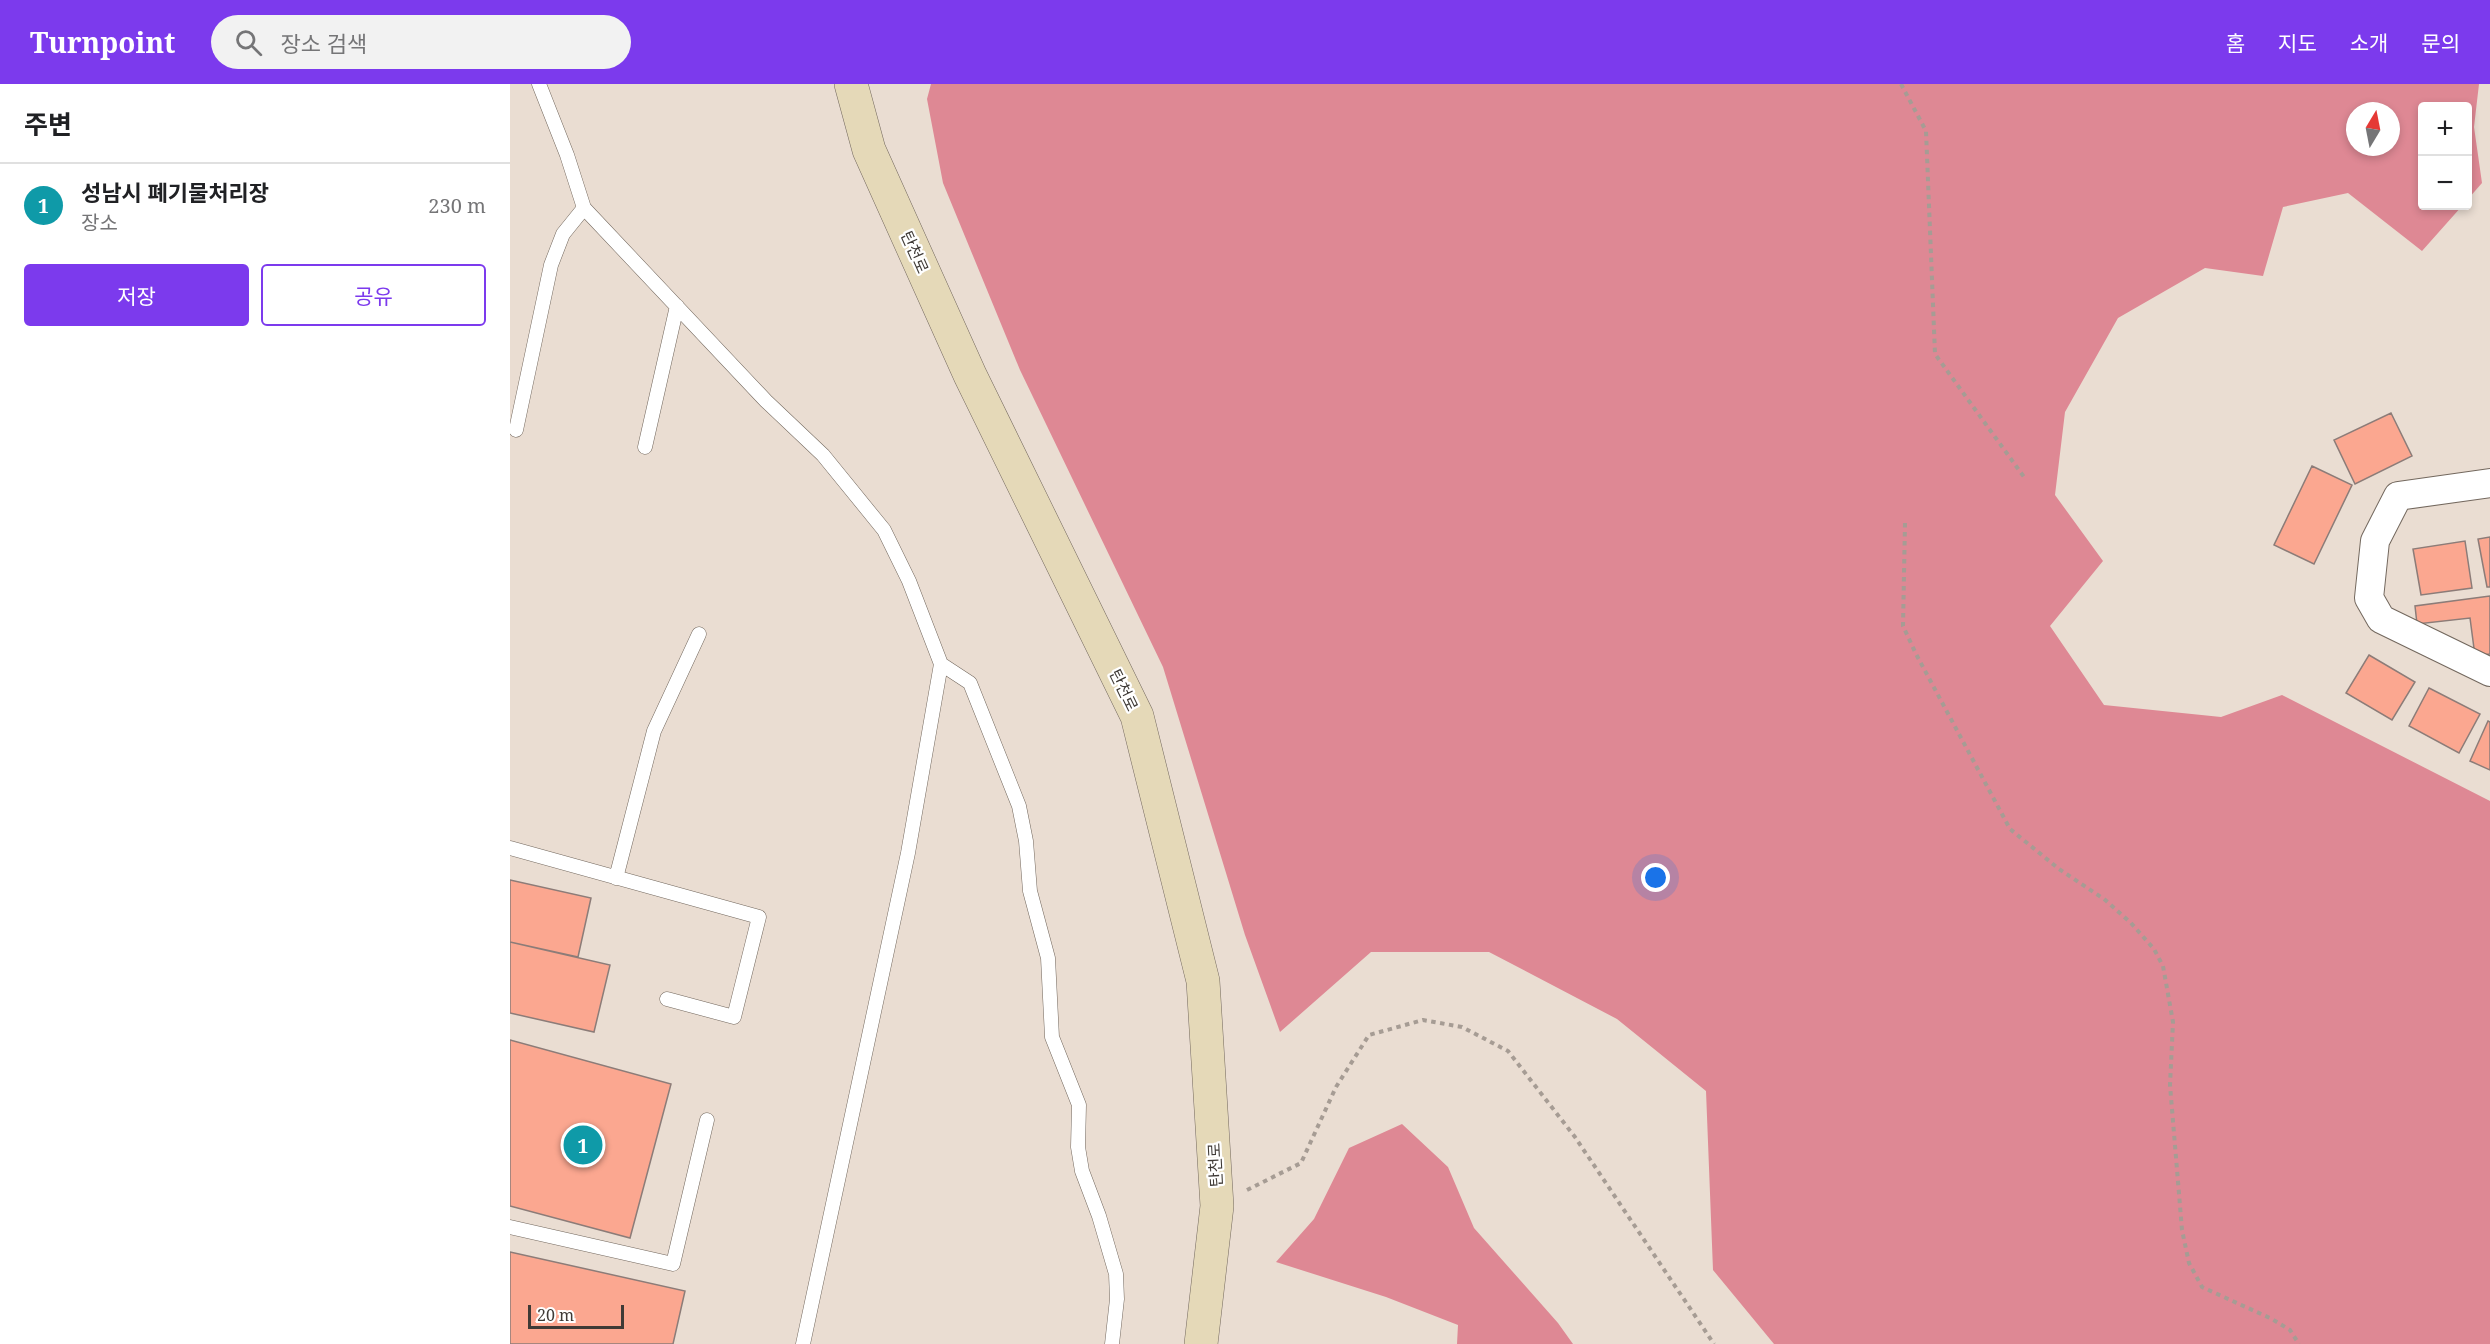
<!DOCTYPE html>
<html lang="ko">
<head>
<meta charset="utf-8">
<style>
  :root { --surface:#fff; --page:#f2f2f2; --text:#202124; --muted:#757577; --line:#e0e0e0; --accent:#7c3aed }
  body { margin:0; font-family:"Noto Serif","Noto Sans KR",serif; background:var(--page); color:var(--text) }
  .controls { position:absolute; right:18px; top:18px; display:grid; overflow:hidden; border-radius:6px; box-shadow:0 3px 9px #0003 }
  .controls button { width:54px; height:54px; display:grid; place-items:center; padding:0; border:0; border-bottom:2px solid var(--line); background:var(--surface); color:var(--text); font:30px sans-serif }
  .compass { position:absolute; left:1836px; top:18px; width:54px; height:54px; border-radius:50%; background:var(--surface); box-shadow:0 3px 9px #0003; rotate:10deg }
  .scale { position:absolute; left:18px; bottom:15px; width:96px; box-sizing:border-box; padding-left:6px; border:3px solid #3f3a36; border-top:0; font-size:16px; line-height:21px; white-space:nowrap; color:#3f3a36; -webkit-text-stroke:4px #fff; paint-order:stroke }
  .you { position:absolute; left:1146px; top:794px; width:21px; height:21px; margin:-15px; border:4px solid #fff; border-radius:50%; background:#1a73e8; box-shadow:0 0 0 9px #1a73e833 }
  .badge { display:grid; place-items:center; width:39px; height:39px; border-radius:50%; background:var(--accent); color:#fff; font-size:20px; font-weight:700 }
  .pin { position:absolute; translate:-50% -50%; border:3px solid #fff; box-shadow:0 2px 6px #0006 }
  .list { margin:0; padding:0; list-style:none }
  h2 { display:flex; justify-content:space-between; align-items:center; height:78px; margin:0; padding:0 24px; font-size:26px }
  h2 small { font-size:20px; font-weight:400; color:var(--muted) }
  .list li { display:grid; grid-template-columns:39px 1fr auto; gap:18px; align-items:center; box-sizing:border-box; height:84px; padding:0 24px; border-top:2px solid var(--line) }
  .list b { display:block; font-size:22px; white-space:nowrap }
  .list p { margin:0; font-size:20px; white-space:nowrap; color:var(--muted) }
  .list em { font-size:20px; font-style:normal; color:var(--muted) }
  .actions { display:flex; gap:12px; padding:18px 24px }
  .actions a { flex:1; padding:14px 0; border:2px solid var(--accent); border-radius:6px; text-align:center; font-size:21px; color:var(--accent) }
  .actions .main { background:var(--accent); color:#fff }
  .icon { flex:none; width:33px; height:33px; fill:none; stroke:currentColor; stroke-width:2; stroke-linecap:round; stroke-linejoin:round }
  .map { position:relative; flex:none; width:1980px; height:1260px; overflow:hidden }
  header { display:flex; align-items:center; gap:36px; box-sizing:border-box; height:84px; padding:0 30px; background:var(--accent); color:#fff }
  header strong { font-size:28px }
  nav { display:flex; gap:33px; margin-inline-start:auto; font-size:21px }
  .search { width:420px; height:54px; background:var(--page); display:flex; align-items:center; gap:15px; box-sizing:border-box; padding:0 21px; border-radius:33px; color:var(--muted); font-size:22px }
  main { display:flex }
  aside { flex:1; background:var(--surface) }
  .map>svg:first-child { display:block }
  .forest { fill:#de8894; fill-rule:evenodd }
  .building { fill:#fba790; stroke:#8c7c78; stroke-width:1.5 }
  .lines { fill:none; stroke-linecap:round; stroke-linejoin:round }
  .service-casing { stroke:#73685e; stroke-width:15 }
  .minor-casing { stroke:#73685e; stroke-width:30 }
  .secondary-casing { stroke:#73685e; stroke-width:34 }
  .path { stroke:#a69c94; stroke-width:4; stroke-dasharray:4.5 4.5; stroke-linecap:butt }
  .service { stroke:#fff; stroke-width:14 }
  .minor { stroke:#fff; stroke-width:28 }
  .secondary { stroke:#e5d9b8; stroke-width:33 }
  .labels { text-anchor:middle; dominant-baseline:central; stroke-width:4.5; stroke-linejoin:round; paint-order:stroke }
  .street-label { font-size:16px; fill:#3f3a36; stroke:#fff }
</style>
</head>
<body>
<header>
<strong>Turnpoint</strong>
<div class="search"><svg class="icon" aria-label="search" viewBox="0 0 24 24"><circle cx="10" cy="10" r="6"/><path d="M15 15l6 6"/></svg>장소 검색</div>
<nav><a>홈</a><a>지도</a><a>소개</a><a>문의</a></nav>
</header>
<main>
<aside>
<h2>주변<small></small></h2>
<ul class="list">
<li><span class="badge" style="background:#0f9aa8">1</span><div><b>성남시 폐기물처리장</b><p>장소</p></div><em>230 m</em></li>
</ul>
<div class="actions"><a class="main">저장</a><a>공유</a></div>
</aside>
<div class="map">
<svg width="1980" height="1260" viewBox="0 0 1980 1260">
  <rect width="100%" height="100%" fill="#eaddd2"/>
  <path class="forest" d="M421,0H1969L1964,43L1972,99L1958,115V22H1912V122H1952L1912,167L1838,109L1773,123L1753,192L1695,184L1608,234L1555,328L1545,411L1593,477L1540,542L1594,621L1711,633L1772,611L1980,717V1260H1264L1203,1186L1196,1007L1107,935L979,868H861L770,948L735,851L653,583L510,286L433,99L417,15ZM1845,27H1881V63H1845Z
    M892,1040L938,1083L964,1144L1048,1239L1063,1260H947L948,1241L876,1213L766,1178L804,1135L839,1064Z"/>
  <path class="building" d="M1881,329L1902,372L1845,400L1824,356Z
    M1802,382L1842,401L1804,480L1764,461Z
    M1980,453V503H1977L1968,455Z
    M1955,457L1962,504L1911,511L1903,465Z
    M1980,512V570L1965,572L1960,534L1907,540L1905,522Z
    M1859,571L1905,598L1882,636L1836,609Z
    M1919,604L1970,630L1949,669L1899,642Z
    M1978,637L1980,638V686L1960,677Z
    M0,796L81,814L68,873L0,858Z
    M0,858L100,881L84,948L0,929Z
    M0,956L161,1000L120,1154L0,1122Z
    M0,1168L175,1207L163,1260H0Z"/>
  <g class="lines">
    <defs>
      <path id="service" d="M29,0L57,71L74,124L256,317L313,371L374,446L399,497L431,580L398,769L293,1260
        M6,346L41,181L53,150L74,124
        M135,363L167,222
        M431,580L460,599L509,722L516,757L520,807L538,874L542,953L569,1021L568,1063L572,1087L589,1132L606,1190L607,1215L602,1260
        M0,764L249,833L224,933L157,915
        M106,794L144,647L189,550
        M0,1143L163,1180L197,1036"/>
      <path id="minor" d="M1980,399L1888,412L1865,457L1859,514L1871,535L1980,588"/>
      <path id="secondary" d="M341,0L359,66L460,291L627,632L693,897L707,1122L691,1260"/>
    </defs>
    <use href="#service" class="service-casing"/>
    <use href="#minor" class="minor-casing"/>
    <use href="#secondary" class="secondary-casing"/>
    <path class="path" d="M1391,0L1416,47L1425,270L1514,393
      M1395,439L1393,542L1406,570L1500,745L1549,785L1594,815L1621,839L1644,865L1653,882L1663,938L1660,1001L1672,1146L1679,1179L1692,1203L1762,1235L1780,1246L1789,1260
      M737,1106L791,1079L826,1003L859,951L913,936L952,943L998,967L1065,1053L1204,1260"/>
    <use href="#service" class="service"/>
    <use href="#minor" class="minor"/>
    <use href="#secondary" class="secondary"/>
  </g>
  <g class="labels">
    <g class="street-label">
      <text transform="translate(405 168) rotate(66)">탄천로</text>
      <text transform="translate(614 606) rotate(64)">탄천로</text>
      <text transform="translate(705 1081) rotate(-93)">탄천로</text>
    </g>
  </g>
</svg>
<div class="controls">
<button>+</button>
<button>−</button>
</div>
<svg class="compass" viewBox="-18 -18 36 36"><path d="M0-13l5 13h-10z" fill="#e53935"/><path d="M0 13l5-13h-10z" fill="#757577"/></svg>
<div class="scale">20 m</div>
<div class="you"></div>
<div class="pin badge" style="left:73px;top:1061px;background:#0f9aa8">1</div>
</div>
</main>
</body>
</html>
